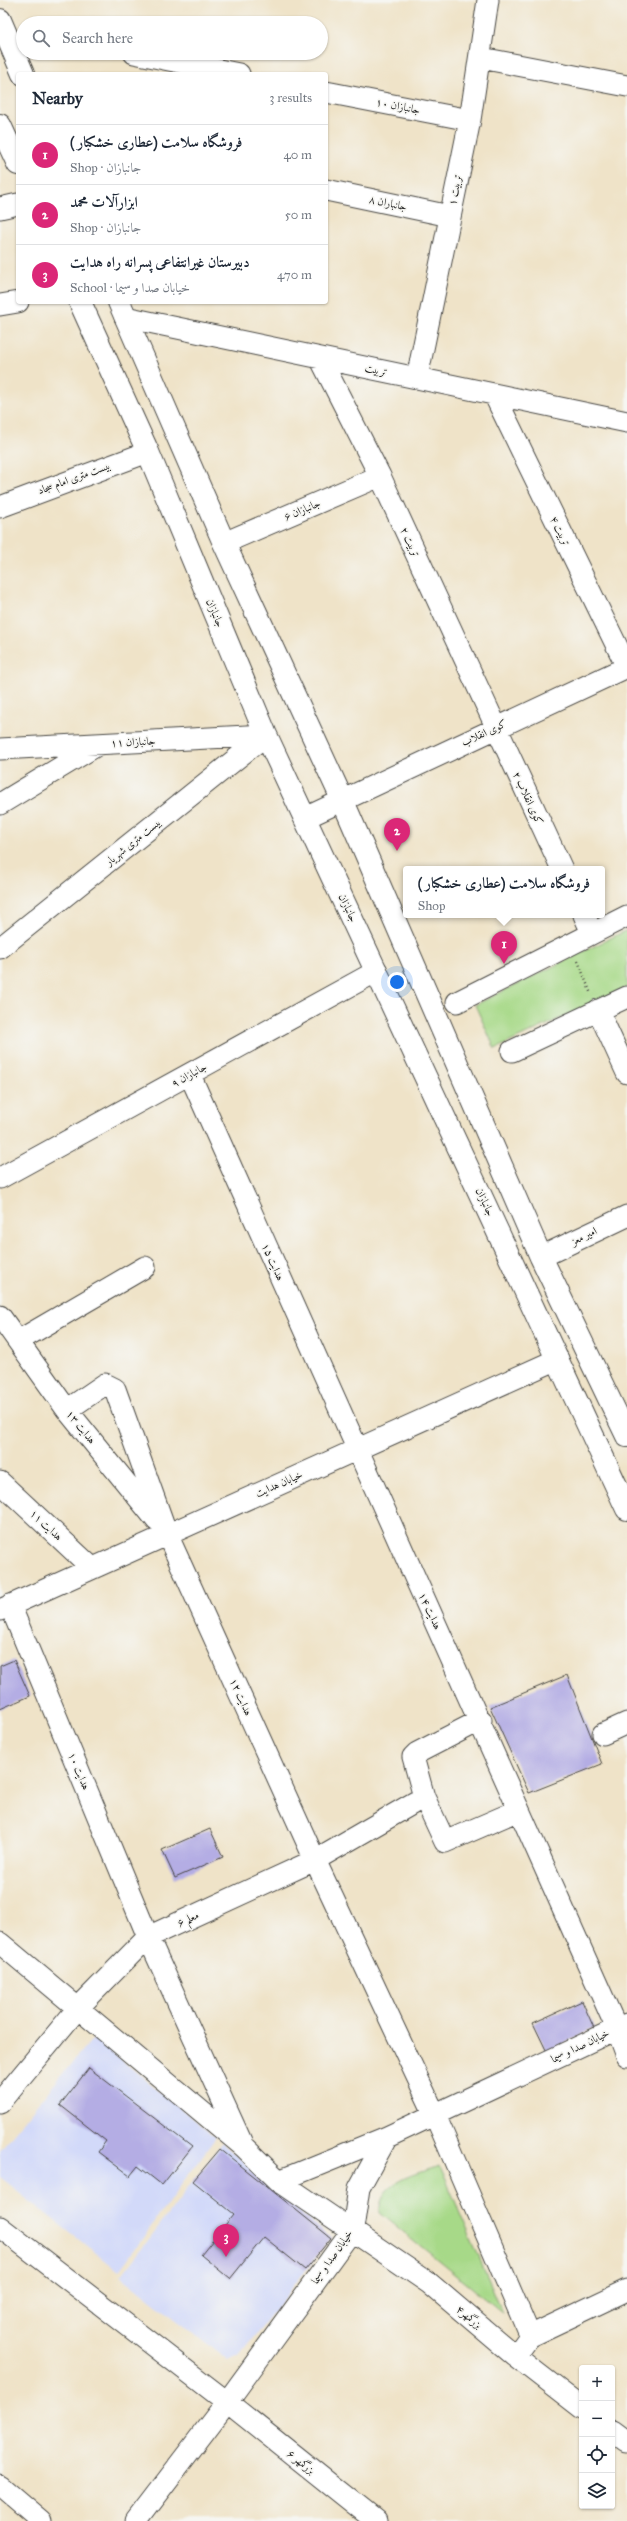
<!DOCTYPE html>
<html lang="en">
<head>
<meta charset="utf-8">
<style>
  :root { --surface:#fff; --page:#f6f6f7; --text:#1f2937; --muted:#747a83; --line:#e0e1e3; --accent:#db2777 }
  body { margin:0; font-family:"IM FELL Great Primer",Amiri,serif; background:var(--page); color:var(--text) }
  .controls { position:absolute; right:12px; bottom:12px; display:grid; overflow:hidden; border-radius:4px; box-shadow:0 1px 3px #0004 }
  .controls button { width:36px; height:36px; display:grid; place-items:center; padding:0; border:0; border-bottom:1px solid var(--line); background:var(--surface); color:var(--text); font:20px sans-serif }
  .you { position:absolute; left:397px; top:982px; width:14px; height:14px; margin:-10px; border:3px solid #fff; border-radius:50%; background:#1a73e8; box-shadow:0 0 0 6px #1a73e833 }
  .badge { display:grid; place-items:center; width:26px; height:26px; border-radius:50%; background:var(--accent); color:#fff; font-size:13px; font-weight:700 }
  .pin { position:absolute; translate:-50% -33px; filter:drop-shadow(0 1px 2px #0008) }
  .pin::after { content:''; position:absolute; top:21px; width:14px; height:12px; background:inherit; clip-path:polygon(0 0,100% 0,50% 100%) }
  .popup { position:absolute; left:403px; top:866px; width:202px; height:52px; box-sizing:border-box; display:grid; place-content:center; border-radius:4px; background:var(--surface); filter:drop-shadow(0 1px 3px #0005); font-size:13px; white-space:nowrap; color:var(--muted) }
  .popup b { font-size:15px; color:var(--text) }
  .popup::after { content:''; position:absolute; left:50%; top:100%; margin-left:-8px; border:8px solid transparent; border-top-color:var(--surface) }
  .list { margin:0; padding:0; list-style:none }
  h2 { display:flex; justify-content:space-between; align-items:center; height:52px; margin:0; padding:0 16px; font-size:17px }
  h2 small { font-size:13px; font-weight:400; color:var(--muted) }
  .list li { display:grid; grid-template-columns:26px 1fr auto; gap:12px; align-items:center; box-sizing:border-box; height:60px; padding:0 16px; border-top:1px solid var(--line) }
  .list b { display:block; font-size:15px; white-space:nowrap }
  .list p { margin:0; font-size:13px; white-space:nowrap; color:var(--muted) }
  .list em { font-size:13px; font-style:normal; color:var(--muted) }
  .icon { flex:none; width:22px; height:22px; fill:none; stroke:currentColor; stroke-width:2; stroke-linecap:round; stroke-linejoin:round }
  .map { position:relative; flex:none; width:627px; height:2521px; overflow:hidden }
  .search { position:absolute; background:var(--surface); box-shadow:0 1px 3px #0004; left:16px; top:16px; width:312px; height:44px; display:flex; align-items:center; gap:10px; box-sizing:border-box; padding:0 14px; border-radius:22px; color:var(--muted); font-size:15px }
  .panel { position:absolute; background:var(--surface); box-shadow:0 1px 3px #0004; left:16px; top:72px; width:312px; height:232px; border-radius:4px }
  .map>svg:first-child { display:block }
  .built { fill:#d2d9f9 }
  .green { fill:#a7d988; stroke:#69825a }
  .building { fill:#b4ade4 }
  .lines { fill:none; stroke-linecap:round; stroke-linejoin:round }
  .minor-casing { stroke:#484743; stroke-width:23 }
  .major-casing { stroke:#484743; stroke-width:24 }
  .path { stroke:#484743; stroke-width:2.5; stroke-dasharray:1 3; stroke-linecap:butt }
  .minor { stroke:#fff; stroke-width:21 }
  .major { stroke:#fff; stroke-width:22 }
  .labels { text-anchor:middle; dominant-baseline:central; stroke-width:3; stroke-linejoin:round; paint-order:stroke }
  .street-label { font-size:11px; fill:#2b2b2b; stroke:#f6f6f2 }
</style>
</head>
<body>
<div class="map">
<svg width="627" height="2521" viewBox="0 0 627 2521">
  <rect width="100%" height="100%" fill="#f6f6f2"/>
  <filter id="ink" filterUnits="userSpaceOnUse"><feTurbulence type="fractalNoise" baseFrequency=".025" numOctaves="2"/><feDisplacementMap in="SourceGraphic" scale="8" xChannelSelector="R" yChannelSelector="G"/><feConvolveMatrix kernelMatrix="1 2 1 2 8 2 1 2 1" color-interpolation-filters="sRGB"/></filter>
  <filter id="wash" filterUnits="userSpaceOnUse"><feTurbulence type="fractalNoise" baseFrequency=".012" numOctaves="4" result="noise"/><feDisplacementMap in="SourceGraphic" scale="16" xChannelSelector="R" yChannelSelector="G"/><feGaussianBlur stdDeviation="0.9" result="paint"/><feColorMatrix in="noise" values="0 0 0 0 0 0 0 0 0 0 0 0 0 0 0 0 0 1.4 0 .05"/><feComposite in="paint" operator="in"/></filter>
  <g filter="url(#wash)">
    <rect width="100%" height="100%" fill="#efe3c8"/>
    <path class="built" d="M93,2037L216,2137L119,2271L0,2178V2150Z
      M222,2143L331,2238L239,2356L228,2361L121,2276Z"/>
    <path class="green" d="M627,930V987L495,1049L475,1005Z
      M440,2166L503,2313L380,2213C377,2181 416,2174 440,2166Z"/>
    <g id="blocks">
      <path class="building" d="M14,1660L30,1696L0,1709V1666Z
        M567,1675L602,1764L529,1793L490,1707Z
        M210,1829L223,1857L175,1878L162,1850Z
        M582,2001L594,2028L547,2052L533,2023Z
        M89,2068L192,2147L162,2185L138,2166L130,2176L98,2152L106,2141L60,2105Z
        M220,2149L331,2238L305,2270L264,2237L230,2279L201,2255L234,2214L193,2181Z"/>
    </g>
  </g>
  <g filter="url(#ink)">
    <use href="#blocks" fill-opacity="0" stroke="#484743" stroke-width="1"/>
    <g class="lines">
      <defs>
        <path id="minor" d="M134,53L239,74
          M481,58L627,86
          M326,92L470,120
          M326,190L450,216
          M0,208L18,204
          M0,305L18,302
          M125,317L627,422
          M320,358L380,476L562,869
          M417,378L470,120L488,0
          M494,394L627,667
          M0,507L148,452
          M224,543L380,476
          M0,749L266,735
          M0,804L99,744
          M305,818L627,667
          M584,915L592,933
          M0,948L266,735
          M457,1002L627,916
          M598,1010L627,1073
          M512,1051L627,997
          M190,1075L617,2029L627,2056
          M0,1178L377,971
          M541,1257L627,1216
          M0,1316L67,1410L157,1521
          M18,1341L145,1267
          M67,1410L105,1384L115,1389L167,1534L315,1860L435,2115L530,2336
          M0,1482L92,1568
          M10,1605L148,1937L241,2141
          M0,1610L558,1359
          M481,1720L417,1753L413,1757L424,1797L445,1842L519,1810
          M603,1734L627,1723
          M0,1943L244,2147L279,2181L429,2283L515,2356L582,2408
          M0,2102L78,2008L148,1937L315,1860L424,1797
          M279,2181L387,2137
          M0,2227L227,2402L376,2521
          M522,2347L530,2336L627,2290
          M612,2431L627,2442
          M0,2486L41,2521
          M136,2521L227,2402L353,2229L359,2188L387,2137L627,2024"/>
        <path id="major" d="M0,20L23,74
          M0,125L18,164
          M80,302L148,452L266,735L627,1509
          M119,302L224,543L342,799L541,1257L627,1436"/>
      </defs>
      <use href="#minor" class="minor-casing"/>
      <use href="#major" class="major-casing"/>
      <path class="path" d="M578,961L591,994"/>
      <use href="#minor" class="minor"/>
      <use href="#major" class="major"/>
    </g>
  </g>
  <g class="labels">
    <g class="street-label">
      <text transform="translate(398 106) rotate(11)">جانبازان ۱۰</text>
      <text transform="translate(455 190) rotate(-79)">تربیت ۱</text>
      <text transform="translate(388 203) rotate(12)">جانباران ۸</text>
      <text transform="translate(376 370) rotate(12)">تربیت</text>
      <text transform="translate(74 478) rotate(-20)">بیست متری امام سجاد</text>
      <text transform="translate(302 510) rotate(-23)">جانبازان ۶</text>
      <text transform="translate(560 531) rotate(64)">تربیت ۴</text>
      <text transform="translate(410 542) rotate(65)">تربیت ۲</text>
      <text transform="translate(215 613) rotate(67)">جانبازان</text>
      <text transform="translate(484 733) rotate(-25)">کوی انقلاب</text>
      <text transform="translate(133 742) rotate(-3)">جانبازان ۱۱</text>
      <text transform="translate(528 798) rotate(65)">کوی انقلاب ۲</text>
      <text transform="translate(133 842) rotate(-39)">بیست متری شهریار</text>
      <text transform="translate(348 908) rotate(65)">جانبازان</text>
      <text transform="translate(189 1075) rotate(-29)">جانبازان ۹</text>
      <text transform="translate(485 1202) rotate(65)">جانبازان</text>
      <text transform="translate(584 1236) rotate(-26)">امیر معز</text>
      <text transform="translate(273 1262) rotate(66)">هدایت ۱۵</text>
      <text transform="translate(81 1427) rotate(51)">هدایت ۱۳</text>
      <text transform="translate(279 1484) rotate(-24)">خیابان هدایت</text>
      <text transform="translate(46 1525) rotate(43)">هدایت ۱۱</text>
      <text transform="translate(430 1611) rotate(65)">هدایت ۱۴</text>
      <text transform="translate(241 1697) rotate(66)">هدایت ۱۲</text>
      <text transform="translate(79 1771) rotate(67)">هدایت ۱۰</text>
      <text transform="translate(188 1919) rotate(-25)">معلم ۶</text>
      <text transform="translate(580 2046) rotate(-26)">خیابان صدا و سیما</text>
      <text transform="translate(332 2257) rotate(-55)">خیابان صدا و سیما</text>
      <text transform="translate(469 2317) rotate(40)">بزرگمهر۴</text>
      <text transform="translate(301 2462) rotate(39)">بزرگمهر ۶</text>
    </g>
  </g>
</svg>
<div class="controls">
<button>+</button>
<button>−</button>
<button><svg class="icon" aria-label="locate" viewBox="0 0 24 24"><circle cx="12" cy="12" r="6"/><path d="M12 2v4M12 18v4M2 12h4M18 12h4"/></svg></button>
<button><svg class="icon" aria-label="layers" viewBox="0 0 24 24"><path d="M12 4l9 5-9 5-9-5zM3 14l9 5 9-5"/></svg></button>
</div>
<div class="you"></div>
<div class="pin badge" style="left:504px;top:964px">1</div>
<div class="popup"><b>فروشگاه سلامت (عطاری خشکبار )</b>Shop</div>
<div class="pin badge" style="left:397px;top:851px">2</div>
<div class="pin badge" style="left:226px;top:2257px">3</div>
<div class="search"><svg class="icon" aria-label="search" viewBox="0 0 24 24"><circle cx="10" cy="10" r="6"/><path d="M15 15l6 6"/></svg>Search here</div>
<section class="panel">
<h2>Nearby<small>3 results</small></h2>
<ul class="list">
<li><span class="badge">1</span><div><b>فروشگاه سلامت (عطاری خشکبار )</b><p>Shop · جانبازان</p></div><em>40 m</em></li>
<li><span class="badge">2</span><div><b>ابزارآلات محمد</b><p>Shop · جانبازان</p></div><em>50 m</em></li>
<li><span class="badge">3</span><div><b>دبیرستان غیرانتفاعی پسرانه راه هدایت</b><p>School · خیابان صدا و سیما</p></div><em>470 m</em></li>
</ul>
</section>
</div>
</body>
</html>
